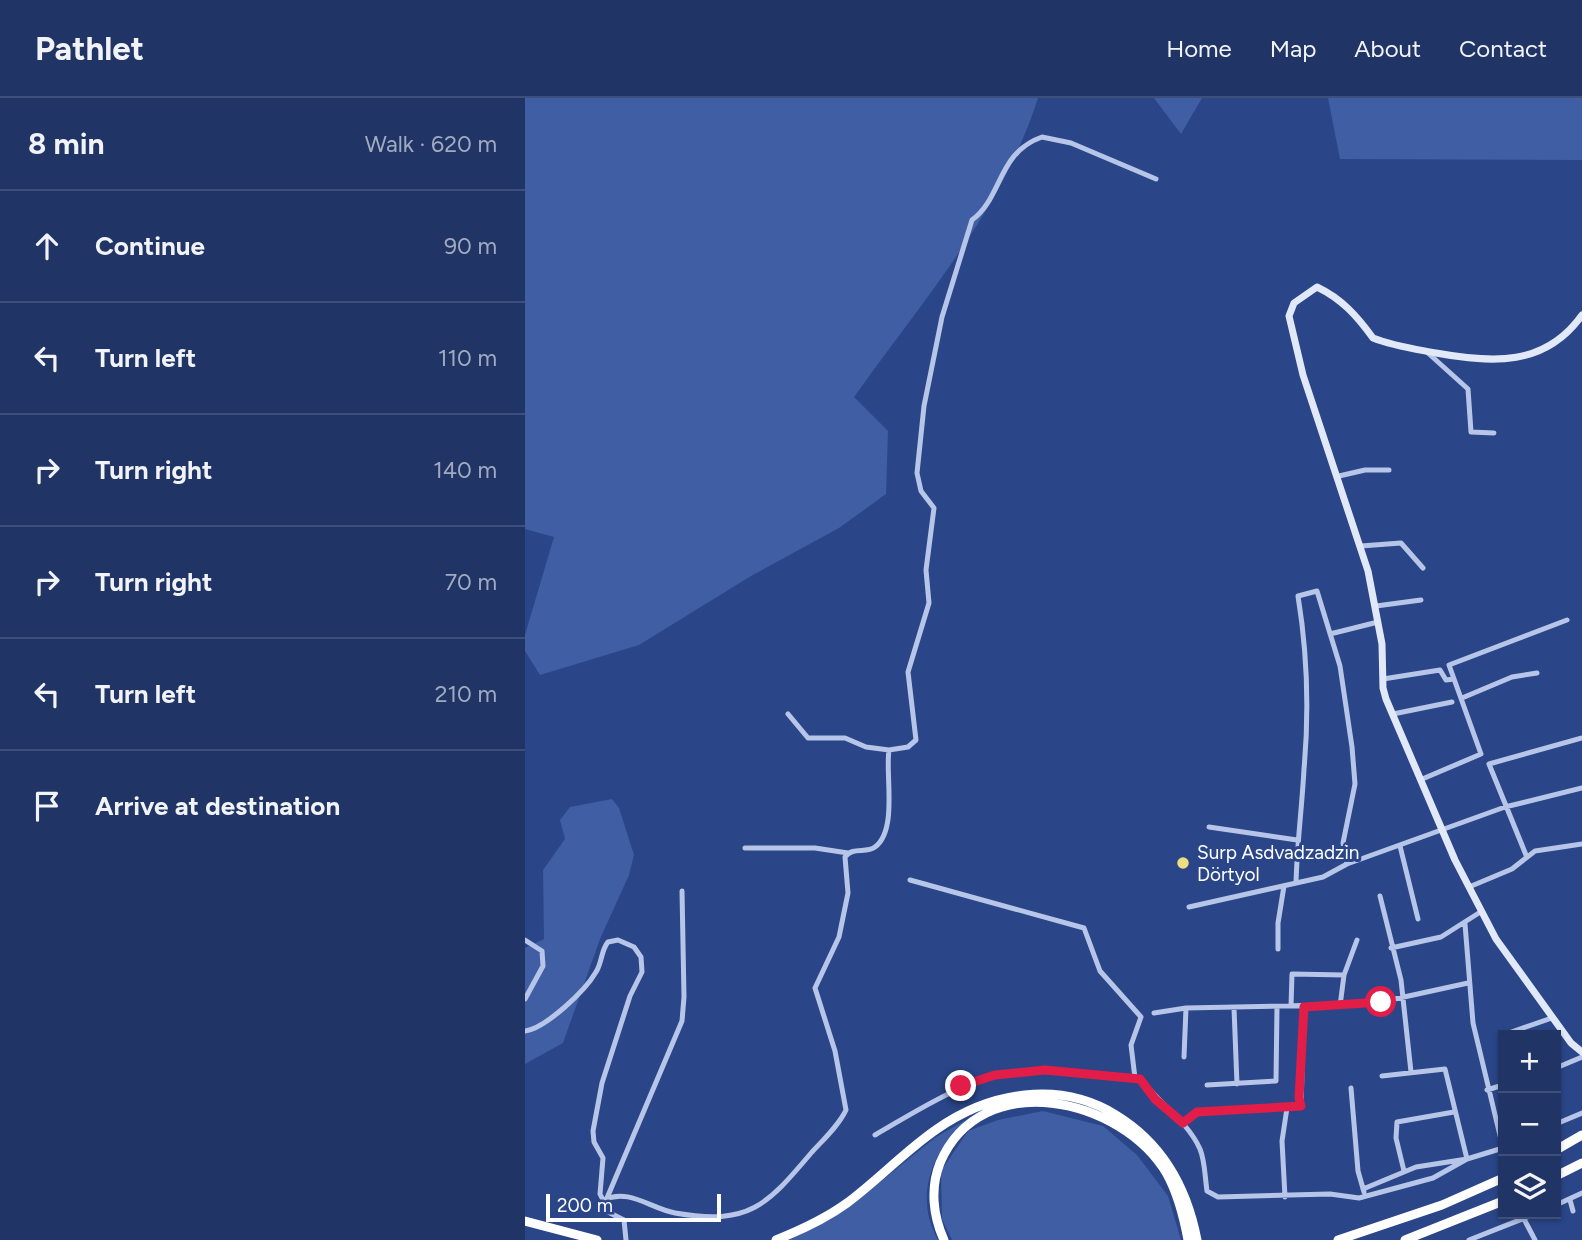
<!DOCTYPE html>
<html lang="en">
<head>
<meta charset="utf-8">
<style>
  :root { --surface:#203466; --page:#2d3f6f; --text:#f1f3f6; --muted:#a2aabf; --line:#3d4f7a }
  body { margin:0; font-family:Figtree,sans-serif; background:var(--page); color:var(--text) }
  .controls { position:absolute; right:21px; bottom:21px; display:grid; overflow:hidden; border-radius:0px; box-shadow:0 2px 5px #0004 }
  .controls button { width:63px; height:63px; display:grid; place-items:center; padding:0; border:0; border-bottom:2px solid var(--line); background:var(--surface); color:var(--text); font:35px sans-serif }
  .scale { position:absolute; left:21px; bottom:18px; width:175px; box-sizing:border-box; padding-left:7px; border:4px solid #fff; border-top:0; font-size:19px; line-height:24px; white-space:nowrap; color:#fff; -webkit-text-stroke:5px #2a4688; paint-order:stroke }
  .stop { position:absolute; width:21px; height:21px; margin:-16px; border:5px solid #e11d48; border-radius:50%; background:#fff }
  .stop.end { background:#e11d48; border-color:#fff; box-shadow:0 2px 7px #0008 }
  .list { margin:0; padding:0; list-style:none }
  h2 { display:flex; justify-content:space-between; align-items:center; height:91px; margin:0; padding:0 28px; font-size:30px }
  h2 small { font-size:23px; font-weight:400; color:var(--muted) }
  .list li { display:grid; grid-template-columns:46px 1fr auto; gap:21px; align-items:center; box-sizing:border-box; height:112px; padding:0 28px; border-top:2px solid var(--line) }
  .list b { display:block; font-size:26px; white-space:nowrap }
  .list em { font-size:23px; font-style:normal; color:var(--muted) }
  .icon { flex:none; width:38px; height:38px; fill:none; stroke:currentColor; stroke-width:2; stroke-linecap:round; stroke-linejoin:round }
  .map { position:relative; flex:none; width:1057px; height:1142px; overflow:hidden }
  header { display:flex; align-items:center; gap:42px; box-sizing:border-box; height:98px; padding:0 35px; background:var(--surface); border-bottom:2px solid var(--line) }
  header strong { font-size:33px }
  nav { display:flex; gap:38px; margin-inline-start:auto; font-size:24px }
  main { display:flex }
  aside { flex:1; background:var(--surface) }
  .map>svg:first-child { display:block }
  .green { fill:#3f5ea4 }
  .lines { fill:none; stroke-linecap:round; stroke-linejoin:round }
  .street { stroke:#b7c6e8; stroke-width:5 }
  .secondary { stroke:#e1e8f8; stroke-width:7 }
  .highway { stroke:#fff; stroke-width:9 }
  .route { stroke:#e11d48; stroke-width:9 }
  .poi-dot { fill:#efde7f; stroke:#2a4688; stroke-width:2.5 }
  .labels { text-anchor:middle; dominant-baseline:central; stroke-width:6; stroke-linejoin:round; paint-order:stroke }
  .poi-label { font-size:19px; fill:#fff; stroke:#2a4688; text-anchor:start }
</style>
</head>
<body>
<header>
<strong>Pathlet</strong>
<nav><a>Home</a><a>Map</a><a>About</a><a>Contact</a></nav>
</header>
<main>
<aside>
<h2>8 min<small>Walk · 620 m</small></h2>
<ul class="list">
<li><svg class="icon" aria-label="ahead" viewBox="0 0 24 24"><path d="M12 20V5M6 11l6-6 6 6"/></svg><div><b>Continue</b></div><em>90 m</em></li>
<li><svg class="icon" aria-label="left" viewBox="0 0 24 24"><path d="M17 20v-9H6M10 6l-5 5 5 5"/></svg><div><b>Turn left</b></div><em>110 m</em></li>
<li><svg class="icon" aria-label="right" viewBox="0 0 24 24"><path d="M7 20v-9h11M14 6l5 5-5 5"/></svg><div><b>Turn right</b></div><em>140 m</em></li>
<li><svg class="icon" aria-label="right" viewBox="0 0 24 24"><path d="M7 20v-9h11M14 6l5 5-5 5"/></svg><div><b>Turn right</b></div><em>70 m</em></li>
<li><svg class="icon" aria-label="left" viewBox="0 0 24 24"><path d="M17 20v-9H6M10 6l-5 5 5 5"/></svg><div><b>Turn left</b></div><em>210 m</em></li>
<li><svg class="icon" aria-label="arrive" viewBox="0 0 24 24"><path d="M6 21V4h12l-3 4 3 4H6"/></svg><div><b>Arrive at destination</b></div></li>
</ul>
</aside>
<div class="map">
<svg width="1057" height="1142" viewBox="0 0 1057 1142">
  <rect width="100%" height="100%" fill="#2a4688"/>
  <path class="green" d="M0,0H513C478,111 396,205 329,299L363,333L361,396L314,430L226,478L114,547L15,577L0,553V537L29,439L0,431Z
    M629,0H677L656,36Z
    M803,0H1057V62L815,61Z
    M87,701L94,710L109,757L104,777L75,841L38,945L0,966V850L19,841L18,772L40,741L35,722L45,709Z
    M457,1013C413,1039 385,1092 413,1142H264L335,1100L411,1039Z
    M518,1013L578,1028L612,1057L643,1098L656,1142H427L417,1121L416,1073L443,1033L473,1022Z"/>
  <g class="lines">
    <path class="street" d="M903,255L943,291L946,334L969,335
      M814,378L840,372H864
      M836,448L876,445L898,470
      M851,508L896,502
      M805,536L853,524
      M858,581L915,572L921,582L929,581
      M937,600L987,579L1012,575
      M263,616L283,640H320L341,649L364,652
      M868,616L927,604
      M895,682L956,656L924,567L1042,522
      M684,729L772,742
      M875,748L893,821
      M220,750H290L323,755
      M1001,757L964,666L1057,640
      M385,782L559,830L575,873L616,919L606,947L610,980
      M771,785C772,746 777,709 779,671C784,615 782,553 773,498L792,493L815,568L827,649L830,686L818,745L822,766
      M944,789L987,771L1010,753L1057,746
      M855,798L876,882L886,974
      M664,809L798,779L822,766L980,709L1057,690
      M0,842L17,853L18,868L0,901
      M866,850L916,839L957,813
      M753,851V825L759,788
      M766,908L767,876L819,877
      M815,908L819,877L832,842
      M709,910L712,986
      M629,915L661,910L847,906L943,885
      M0,933C21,930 60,893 71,874C77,865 76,852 83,844L93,842L109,849L116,859L117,874L105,898L77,985L68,1033L69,1044L78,1060L75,1096L78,1102
      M978,937L1027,920
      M659,959L661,910
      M1031,970L1057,959
      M682,987L751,983L752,909
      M826,990L833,1073L839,1094
      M962,992L978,987
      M658,1025L672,1014L776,1008L779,909
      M1031,1026L1057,1015
      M350,1037C404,1006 454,971 518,972C551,972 582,980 615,980C633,1005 662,1022 675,1051C680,1063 680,1080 682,1093L693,1099L805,1096L834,1100L908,1080L942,1061L920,971L857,978
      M879,1073L871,1040L872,1024L929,1014
      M838,1091L891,1069L942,1061L978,1050L948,925L940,826
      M760,1099L757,1043L762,1010
      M82,1100L157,923L159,899L157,793
      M1045,1102L1048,1113
      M1031,1107L1057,1095
      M999,1121L1010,1142
      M101,1142L99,1122L77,1111L78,1102C105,1090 124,1110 150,1115C225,1128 242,1107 287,1054C299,1041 314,1027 321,1012L310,953L290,890L314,839L323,795L320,759C328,748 341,756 350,749C373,732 360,676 364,652L383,649L391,642L383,574L404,505L401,472L409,410L396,393L392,375L399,308L417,219L447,122C478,99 472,55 517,39L546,45L631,81
      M944,1142L1010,1116"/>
    <path class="secondary" d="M1057,217C1020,269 967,265 911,255C890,251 868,248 848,240C832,218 817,201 792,189L769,205L764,218L778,277L843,473L857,546L858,590L861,601L930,762L971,841L1046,945L1057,954"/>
    <path class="highway" d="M1031,1052L1057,1037
      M1031,1078L1057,1065
      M0,1123L72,1142
      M251,1142C276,1132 300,1121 322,1105C353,1082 380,1053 412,1031C465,994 534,982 591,1017C637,1045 662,1090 672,1142
      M419,1142C408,1118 405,1090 415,1065C456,968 597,999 642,1076C653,1096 659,1120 663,1142
      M813,1142L917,1107L978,1080
      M880,1142L978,1103"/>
  </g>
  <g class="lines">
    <path class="route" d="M436,988L470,977L520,972L615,981L630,1001L658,1025L672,1014L776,1008L774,1000L779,909L856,904"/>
  </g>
  <circle class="poi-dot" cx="658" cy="765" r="7"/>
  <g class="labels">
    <g class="poi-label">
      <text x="672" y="754">Surp Asdvadzadzin<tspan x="672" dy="22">Dörtyol</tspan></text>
    </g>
  </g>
</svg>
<div class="controls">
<button>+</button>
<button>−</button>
<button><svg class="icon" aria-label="layers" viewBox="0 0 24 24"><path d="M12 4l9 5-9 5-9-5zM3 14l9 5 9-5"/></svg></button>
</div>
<div class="scale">200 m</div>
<div class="stop" style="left:856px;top:904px"></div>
<div class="stop end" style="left:436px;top:988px"></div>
</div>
</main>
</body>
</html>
